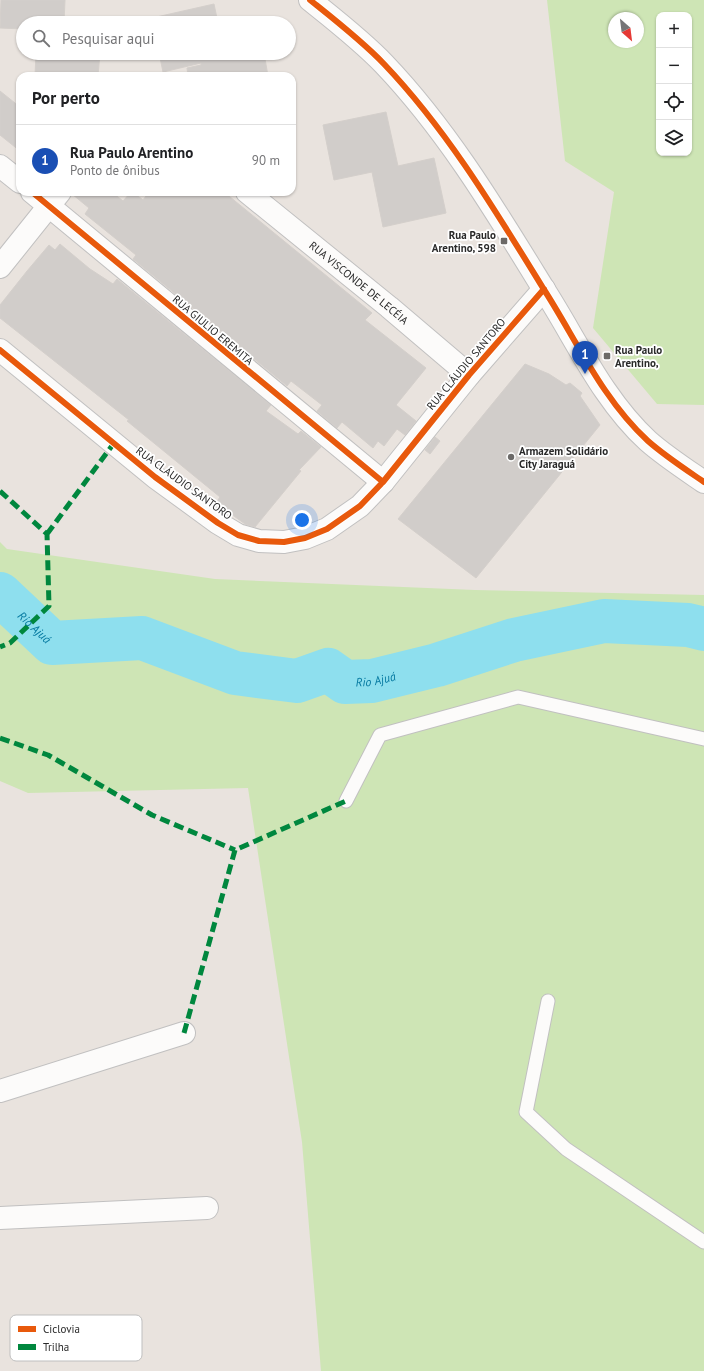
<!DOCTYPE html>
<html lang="pt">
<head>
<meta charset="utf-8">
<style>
  :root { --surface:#fff; --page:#f2f2f2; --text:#202124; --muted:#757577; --line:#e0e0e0; --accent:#6c6a68 }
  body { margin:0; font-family:"PT Sans",sans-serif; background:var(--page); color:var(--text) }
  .controls { position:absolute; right:12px; top:12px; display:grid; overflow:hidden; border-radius:8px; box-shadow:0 1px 3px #0004 }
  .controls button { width:36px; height:36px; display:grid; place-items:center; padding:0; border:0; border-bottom:1px solid var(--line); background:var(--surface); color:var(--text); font:20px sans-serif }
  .compass { position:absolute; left:608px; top:12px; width:36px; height:36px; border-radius:50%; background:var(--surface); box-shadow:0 1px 3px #0004; rotate:152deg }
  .you { position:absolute; left:302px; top:520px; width:14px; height:14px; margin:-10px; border:3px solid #fff; border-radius:50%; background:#1a73e8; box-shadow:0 0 0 6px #1a73e833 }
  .badge { display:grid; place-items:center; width:26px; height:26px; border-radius:50%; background:var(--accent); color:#fff; font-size:13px; font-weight:700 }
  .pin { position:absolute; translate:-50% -33px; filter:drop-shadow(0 1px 2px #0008) }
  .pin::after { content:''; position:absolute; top:21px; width:14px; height:12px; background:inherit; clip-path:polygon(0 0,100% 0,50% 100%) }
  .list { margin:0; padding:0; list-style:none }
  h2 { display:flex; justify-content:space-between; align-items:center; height:52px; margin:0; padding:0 16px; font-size:17px }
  h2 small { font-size:13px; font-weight:400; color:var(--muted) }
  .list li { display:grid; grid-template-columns:26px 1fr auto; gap:12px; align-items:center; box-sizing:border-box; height:72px; padding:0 16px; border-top:1px solid var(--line) }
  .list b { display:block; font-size:15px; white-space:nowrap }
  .list p { margin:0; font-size:13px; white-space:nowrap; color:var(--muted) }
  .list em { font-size:13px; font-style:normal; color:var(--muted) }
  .icon { flex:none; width:22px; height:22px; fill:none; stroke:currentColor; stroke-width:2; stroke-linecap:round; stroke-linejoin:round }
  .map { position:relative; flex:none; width:704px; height:1371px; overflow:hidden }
  .search { position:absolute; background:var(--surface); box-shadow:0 1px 3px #0004; left:16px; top:16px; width:280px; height:44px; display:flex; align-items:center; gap:10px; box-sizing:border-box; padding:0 14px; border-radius:22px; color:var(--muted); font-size:15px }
  .panel { position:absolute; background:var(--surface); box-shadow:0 1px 3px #0004; left:16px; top:72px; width:280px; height:124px; border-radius:12px }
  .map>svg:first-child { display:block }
  .green { fill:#cee5b5; fill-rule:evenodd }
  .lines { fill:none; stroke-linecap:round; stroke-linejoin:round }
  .river { stroke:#8edfee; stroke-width:44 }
  .building { fill:#d1cdca; stroke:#d4cfcb }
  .service-casing { stroke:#c1c0c0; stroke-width:15 }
  .minor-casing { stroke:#c1c0c0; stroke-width:24 }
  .service { stroke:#fcfbfa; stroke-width:13 }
  .minor { stroke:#fcfbfa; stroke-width:22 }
  .quiet { stroke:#00873e; stroke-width:5; stroke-dasharray:10 5; stroke-linecap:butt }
  .cycleway-casing { stroke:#fff; stroke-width:8 }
  .cycleway { stroke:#e8590c; stroke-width:6 }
  .poi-dot { fill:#6c6a68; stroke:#fff; stroke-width:1.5 }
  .labels { text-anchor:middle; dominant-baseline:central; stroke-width:3.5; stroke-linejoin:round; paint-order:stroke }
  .poi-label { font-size:11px; font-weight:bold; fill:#292929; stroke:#fff; text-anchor:start }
  .street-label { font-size:11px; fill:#292929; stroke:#fff }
  .water-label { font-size:12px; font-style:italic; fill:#067aa1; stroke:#fff }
  .key { fill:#fff; stroke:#bfbfbf; stroke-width:1 }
  .key-label { font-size:11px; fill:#292929 }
</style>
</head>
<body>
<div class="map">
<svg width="704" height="1371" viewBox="0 0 704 1371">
  <rect width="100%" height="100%" fill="#e9e3de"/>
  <path class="green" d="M547,0H704V405L657,404L593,328L614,192L565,161ZM659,15H689V153H659ZM614,18H638V42H614Z
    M0,542L7,549L215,579L475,590L704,595V1371H321L302,1142L248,788L28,793L0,781Z"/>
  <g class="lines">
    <path class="river" id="s1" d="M0,594L52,643L142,638L235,673L297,681L328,670L345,682L372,681L437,665L514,640L604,621L688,625L704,629"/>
  </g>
  <path class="building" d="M1,0H65L64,23H23V29L0,28Z
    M214,4L218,23H153L152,18Z
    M36,53H100L98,76H35Z
    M159,53H225L226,59L253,53H264L268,76H188L187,68L201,65V63L163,72Z
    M0,91L20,107V151L0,135Z
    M386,112L398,166L434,158L446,213L383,227L372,172L334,180L323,125Z
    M72,192H112L123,201L131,192H133L143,200L149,192H224L372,313L365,320L426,368L396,405L416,421L405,435L397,429L384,446L378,441L373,448L342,422L337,428L317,411L322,405L291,381L287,386L133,259L136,255L85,214L89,208L72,194Z
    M60,244L90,269L113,284L117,279L271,405L266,411L298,434L301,431L321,447L299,470L301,471L255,527L245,524L216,503L220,497L127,421L129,420L0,318V305L27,271L49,245L55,250Z
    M525,364L549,374L566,385L570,383L582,393L580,396L600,425L476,578L398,519Z
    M435,437L440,441L430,454L425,450Z"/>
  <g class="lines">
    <defs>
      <path id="service" d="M346,801L380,735L518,697L704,739
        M548,1001L526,1112L566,1149L704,1242"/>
      <g id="minor">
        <path d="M310,0C335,20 362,41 384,64C447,130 495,210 543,288C576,339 602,399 648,441C665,456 685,469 704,482"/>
        <path d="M0,166L20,182"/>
        <path d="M32,192L383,482"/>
        <path id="s2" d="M247,192L389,307L469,375"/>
        <path d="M0,267L60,192"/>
        <path d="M0,350L155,477L218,523L238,535L259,541L284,542L305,538L327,529L360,506L383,482L469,375L544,289"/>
        <path d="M0,1091L184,1033"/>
        <path d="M0,1218L207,1208"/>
      </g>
    </defs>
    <use href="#service" class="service-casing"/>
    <use href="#minor" class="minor-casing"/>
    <use href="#service" class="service"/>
    <use href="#minor" class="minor"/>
    <path class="quiet" d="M0,491L47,534L49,606L10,643L0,647
      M47,534L114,443
      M0,738L48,755L152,815L235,850
      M184,1033L235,850L346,801"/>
    <defs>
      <path id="cycleway" d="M310,0C335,20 362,41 384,64C447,130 495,210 543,288C576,339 602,399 648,441C665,456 685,469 704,482
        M32,192L383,482
        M0,350L155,477L218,523L238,535L259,541L284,542L305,538L327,529L360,506L383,482L469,375L544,289"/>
    </defs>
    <use href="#cycleway" class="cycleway-casing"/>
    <use href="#cycleway" class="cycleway"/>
  </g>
  <g class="poi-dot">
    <rect x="500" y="237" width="8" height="8" rx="2"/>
    <rect x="603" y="352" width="8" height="8" rx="2"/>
    <circle cx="511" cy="457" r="4"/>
  </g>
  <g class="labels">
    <g class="poi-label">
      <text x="496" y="235" text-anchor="end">Rua Paulo<tspan x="496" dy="13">Arentino, 598</tspan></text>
      <text x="615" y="350">Rua Paulo<tspan x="615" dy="13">Arentino,</tspan></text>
      <text x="519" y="451">Armazem Solidário<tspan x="519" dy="13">City Jaraguá</tspan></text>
    </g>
    <g class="street-label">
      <text stroke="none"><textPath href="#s2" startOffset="144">RUA VISCONDE DE LECÉIA</textPath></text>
      <text transform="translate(213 330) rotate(40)">RUA GIULIO EREMITA</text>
      <text transform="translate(466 364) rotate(-50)">RUA CLÁUDIO SANTORO</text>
      <text transform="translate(184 483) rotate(36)">RUA CLÁUDIO SANTORO</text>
    </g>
    <g class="water-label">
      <text stroke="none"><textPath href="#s1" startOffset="48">Rio Ajuá</textPath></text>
      <text stroke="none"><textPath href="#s1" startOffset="408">Rio Ajuá</textPath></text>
    </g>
  </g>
  <rect x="10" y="1315" width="132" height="46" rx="6" class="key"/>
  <rect x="18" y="1326" width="18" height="6" fill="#e8590c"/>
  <rect x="18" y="1344" width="18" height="6" fill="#00873e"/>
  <g class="key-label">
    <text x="43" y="1333">Ciclovia</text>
    <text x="43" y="1351">Trilha</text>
  </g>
</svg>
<div class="controls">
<button>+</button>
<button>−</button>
<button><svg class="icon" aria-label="locate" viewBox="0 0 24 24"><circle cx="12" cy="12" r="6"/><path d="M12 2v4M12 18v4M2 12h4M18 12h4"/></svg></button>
<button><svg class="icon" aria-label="layers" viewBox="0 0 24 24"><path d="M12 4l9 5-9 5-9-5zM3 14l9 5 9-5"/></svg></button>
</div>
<svg class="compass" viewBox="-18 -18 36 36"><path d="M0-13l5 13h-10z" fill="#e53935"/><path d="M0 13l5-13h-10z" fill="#757577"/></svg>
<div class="you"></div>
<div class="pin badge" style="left:585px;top:374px;background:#1a4fb4">1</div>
<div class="search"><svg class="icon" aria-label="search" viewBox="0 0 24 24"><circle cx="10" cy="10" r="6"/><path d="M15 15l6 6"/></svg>Pesquisar aqui</div>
<section class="panel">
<h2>Por perto<small></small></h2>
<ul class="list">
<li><span class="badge" style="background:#1a4fb4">1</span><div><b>Rua Paulo Arentino</b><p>Ponto de ônibus</p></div><em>90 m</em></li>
</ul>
</section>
</div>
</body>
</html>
